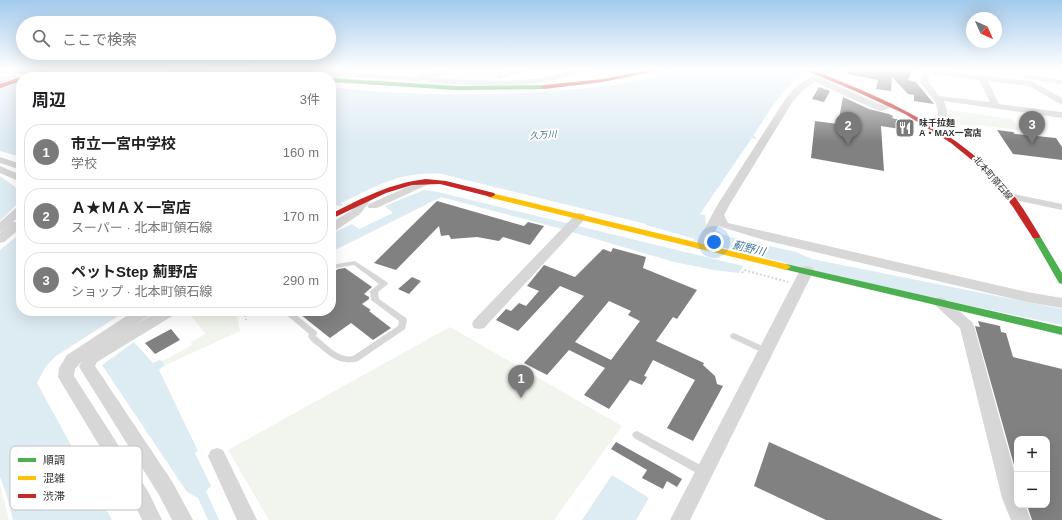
<!DOCTYPE html>
<html lang="ja">
<head>
<meta charset="utf-8">
<style>
  :root { --surface:#fff; --page:#f2f2f2; --text:#202124; --muted:#757577; --line:#e0e0e0; --accent:#7a7a7a }
  body { margin:0; font-family:Arial,"Noto Sans JP",sans-serif; background:var(--page); color:var(--text) }
  .controls { position:absolute; right:12px; bottom:12px; display:grid; overflow:hidden; border-radius:8px; box-shadow:0 4px 16px #0002 }
  .controls button { width:36px; height:36px; display:grid; place-items:center; padding:0; border:0; border-bottom:1px solid var(--line); background:var(--surface); color:var(--text); font:20px sans-serif }
  .compass { position:absolute; left:966px; top:12px; width:36px; height:36px; border-radius:50%; background:var(--surface); box-shadow:0 4px 16px #0002; rotate:135deg }
  .you { position:absolute; left:714px; top:242px; width:14px; height:14px; margin:-10px; border:3px solid #fff; border-radius:50%; background:#1a73e8; box-shadow:0 0 0 6px #1a73e833 }
  .badge { display:grid; place-items:center; width:26px; height:26px; border-radius:50%; background:var(--accent); color:#fff; font-size:13px; font-weight:700 }
  .pin { position:absolute; translate:-50% -33px; filter:drop-shadow(0 1px 2px #0008) }
  .pin::after { content:''; position:absolute; top:21px; width:14px; height:12px; background:inherit; clip-path:polygon(0 0,100% 0,50% 100%) }
  .list { margin:0; padding:0; list-style:none }
  h2 { display:flex; justify-content:space-between; align-items:center; height:52px; margin:0; padding:0 16px; font-size:17px }
  h2 small { font-size:13px; font-weight:400; color:var(--muted) }
  .list li { display:grid; grid-template-columns:26px 1fr auto; gap:12px; align-items:center; box-sizing:border-box; height:56px; margin:0 8px 8px; padding:0 8px; border:1px solid var(--line); border-radius:16px }
  .list b { display:block; font-size:15px; white-space:nowrap }
  .list p { margin:0; font-size:13px; white-space:nowrap; color:var(--muted) }
  .list em { font-size:13px; font-style:normal; color:var(--muted) }
  .icon { flex:none; width:22px; height:22px; fill:none; stroke:currentColor; stroke-width:2; stroke-linecap:round; stroke-linejoin:round }
  .map { position:relative; flex:none; width:1062px; height:520px; overflow:hidden }
  .search { position:absolute; background:var(--surface); box-shadow:0 4px 16px #0002; left:16px; top:16px; width:320px; height:44px; display:flex; align-items:center; gap:10px; box-sizing:border-box; padding:0 14px; border-radius:22px; color:var(--muted); font-size:15px }
  .panel { position:absolute; background:var(--surface); box-shadow:0 4px 16px #0002; left:16px; top:72px; width:320px; height:244px; border-radius:16px }
  .map>svg:first-child { display:block }
  .green { fill:#f1f5ed }
  .water { fill:#ddebf3 }
  .lines { fill:none; stroke-linecap:round; stroke-linejoin:round }
  .river { fill:#ddebf3; fill-rule:evenodd }
  .building { fill:#818181; fill-rule:evenodd }
  .path { stroke:#d6d6d6; stroke-width:2; stroke-dasharray:2 2; stroke-linecap:butt }
  .lane { fill:#d7d7d7; fill-rule:evenodd }
  .street { fill:#d7d7d7; fill-rule:evenodd }
  .fast { fill:#4caf50; fill-rule:evenodd }
  .slow { fill:#ffc107; fill-rule:evenodd }
  .jam { fill:#c62828; fill-rule:evenodd }
  .labels { text-anchor:middle; dominant-baseline:central; stroke-width:4; stroke-linejoin:round; paint-order:stroke }
  .far-poi-label { font-size:9px; font-weight:bold; fill:#333; stroke:#fff; text-anchor:start }
  .far-water-label { font-size:9px; font-style:italic; fill:#3f7597; stroke:#fff }
  .far-street-label { font-size:9px; fill:#333; stroke:#fff }
  .water-label { font-size:11px; font-style:italic; fill:#3f7597; stroke:#fff }
  .key { fill:#fff; stroke:#c2c2c2; stroke-width:1 }
  .key-label { font-size:11px; fill:#333 }
</style>
</head>
<body>
<div class="map">
<svg width="1062" height="520" viewBox="0 0 1062 520">
  <rect width="100%" height="100%" fill="#fff"/>
  <path class="green" d="M457,69H513L515,70L480,81L429,78V77Z
    M948,110L1013,119L1019,130L979,125L971,126L950,123Z
    M187,311H236L240,331L164,366L163,361L192,345L191,342L206,334Z
    M450,327L622,426L554,520H269L228,450Z
    M0,485L9,520H0Z"/>
  <path class="water" d="M678,69H813C783,84 771,109 753,136L756,137L755,139L752,138L700,214L705,215L706,225L721,233L715,244L693,241L695,239L646,225V224L442,174C400,171 377,186 341,203L343,205L339,206L336,205L331,207V87C398,95 467,96 535,92C583,89 632,85 678,69Z
    M0,76L47,77H21V157L0,151Z
    M0,176L15,187L19,194L16,205L0,221Z
    M424,190L438,192L743,266L739,273L714,270L674,262L562,229L441,197L331,252V234L352,224L359,229L393,213L385,206Z
    M21,233V311H126L56,356L46,366L37,383L112,520H13L6,493L0,477V250Z
    M134,342L153,363L159,360L163,361L164,366L159,370L198,451L195,453L211,486L206,491L219,520H208L198,498L187,492L102,365Z
    M612,475L649,498L636,520H582Z"/>
  <g class="lines">
    <path class="river" d="M690,223L730,237L796,252L812,259L1062,309V325L800,270L783,262L717,246L683,233L680,229L683,225Z"/>
  </g>
  <path class="building" d="M848,69H913L908,80L916,82L934,104L914,101V95L908,94L892,77L891,91L876,89L878,80L847,74Z
    M819,87L830,91L824,102L812,99Z
    M843,97L869,109L889,114L893,116L892,118L900,120V129L881,126L884,171L811,158L815,121L838,124Z
    M997,130L1013,132L1015,134L1056,138L1062,147V160L1013,154Z
    M437,201L524,226L528,222L544,226L530,245L503,237L499,241L477,237L451,239L449,235L441,236L439,226L396,270L374,263Z
    M613,248L646,257L643,268L697,290L677,319L673,317L656,341L704,363L703,365L715,376L717,384L723,386L693,441L667,428L695,380L653,360L644,376L647,377L642,385L630,380L609,409L584,395L605,368L569,350L547,375L524,363L584,296L560,286L518,331L496,320L506,309L511,311L519,303L526,306L539,291L527,286L544,265L575,277L603,249L611,252ZM609,301L631,311L628,315L640,321L611,360L575,342Z
    M345,268L372,287L364,294L369,297V299L362,304L371,310L369,311L391,328L373,340L351,323L330,338L296,311H331V274L338,269Z
    M412,277L421,281L409,294L398,289Z
    M978,321L1000,326L1001,332L1006,333L1013,357L1062,369V520H1032L1027,505H1047V439H1017L1016,472L975,326L980,327Z
    M171,329L180,340L155,354L145,343Z
    M616,442L663,468L682,479L677,487L667,481L663,489L642,478L647,470L611,449Z
    M769,442L943,520H826L754,486Z"/>
  <g class="lines">
    <path class="path" d="M742,273L744,270L788,282
      M244,311L246,320"/>
    <path class="lane" d="M355,261L387,282L388,284L378,292L379,299L406,318L407,320L405,329L358,361C342,366 330,357 319,347C315,344 310,341 308,336L309,334L282,311H291L316,331L317,333L316,336C326,344 339,359 353,356L398,326L399,321L371,300L370,291L379,284L354,265L331,269V265Z
      M734,333L769,349L770,351L769,353L766,354L763,353L731,338L730,336L731,334Z
      M637,431L708,469L709,472L708,475L704,477L700,475L634,438L632,435L634,432Z"/>
    <path class="street" d="M0,69L27,70L31,72L27,74L0,73Z
      M253,69H298L417,77L440,69H448L446,74L431,78C464,80 499,82 532,79C552,77 570,69 590,69C586,73 579,74 573,75C526,90 476,86 427,82L423,80L417,81L257,71Z
      M518,69H531L500,79L496,77L497,75Z
      M824,69H834L821,78L881,105L891,102L895,105L894,107L880,111L877,110L815,82L804,89L793,101L730,204L724,215L728,223L1027,292L1062,298V308L1027,302L764,240L718,226L705,249H697L695,246L718,204L786,98L798,85Z
      M923,69L1031,81L1062,98V105L1029,86L988,81L999,104L1062,112V118L944,101L947,110L946,122L934,128H928L926,126L937,120C942,104 928,94 920,82L924,71ZM931,74L979,80L990,102L939,96L928,82Z
      M61,71L256,73L260,75L258,77L64,75H61Z
      M1024,74L1062,80V84L1024,78Z
      M0,157L21,164V170L0,163Z
      M0,166L21,175V182L0,173Z
      M425,179L430,182L429,184L377,208H369L367,206L369,204Z
      M1009,193L1062,204V210L1005,198L1003,196L1005,194Z
      M364,198L368,199L370,201L360,214L335,231L331,232V223L352,210L360,199Z
      M21,206V215L13,222H21V228L4,242L0,243V233L2,231L0,232V222L17,207Z
      M580,213L584,214L586,217L584,220L484,328L479,329L474,328L472,324L474,320L576,214Z
      M807,266L812,267L814,270L690,520H670L800,270L802,267Z
      M940,297L945,299L972,322L974,326L1017,481V505H1025L1031,520H1011L1002,498L960,328L935,305L933,302L935,299Z
      M134,311H152L150,315L135,325L158,311H176L174,315L97,362L95,366L173,483L193,520H172L159,495L81,370L79,366L82,361L75,369L74,376L149,493L162,520H142L135,505L58,377L59,368L67,355Z
      M217,448L223,450L257,520H237L208,456L211,450Z"/>
    <path class="fast" d="M44,69H53L32,77H24Z
      M331,78L456,86L544,85L547,87L544,89L456,90L331,82Z
      M1036,233L1040,236L1062,273V284L1059,283L1032,236Z
      M786,264L1062,327V335L783,269L781,267Z"/>
    <path class="slow" d="M153,69H231L294,75L297,77H277L223,72L156,71Z
      M488,193H491L786,264L791,267L786,270L488,197L487,195Z"/>
    <path class="jam" d="M654,69H665L603,82L544,89L541,87L544,85L603,79Z
      M802,69H810C878,96 946,124 998,177C1015,194 1028,216 1040,236L1039,238H1033L1013,207L993,181L973,161L951,143L905,114L855,91Z
      M21,77V81L0,88V84Z
      M426,179L446,181L494,193L495,195L491,197L440,184L412,185L386,193L331,219V214C362,198 391,183 426,179Z"/>
  </g>
  <linearGradient id="sky" x2="0" y2="1"><stop stop-color="#a3caec"/><stop offset="0.49" stop-color="#fff"/><stop offset="1" stop-color="#fff" stop-opacity="0"/></linearGradient>
  <rect width="1062" height="142" fill="url(#sky)"/>
  <defs>
    <symbol id="restaurant-square" viewBox="-11 -11 22 22"><rect x="-9" y="-9" width="18" height="18" rx="4" fill="#7a7a7a" stroke="#fff"/><path d="M-5-6h1v4h1v-4h1v4h1v-4h1v5L-1.5 .5V6h-2V.5L-5-1ZM5-6V6H3V1.5H1.5Q1.5-4 5-6Z" fill="#fff"/></symbol>
  </defs>
  <g fill-rule="evenodd">
    <use href="#restaurant-square" x="894" y="117" width="22" height="22"/>
  </g>
  <g class="labels">
    <g class="far-poi-label">
      <text x="919" y="123">味千拉麺<tspan x="919" dy="10">A・MAX一宮店</tspan></text>
    </g>
    <g class="far-water-label">
      <text transform="translate(543 135) rotate(-4)">久万川</text>
    </g>
    <g class="far-street-label">
      <text transform="translate(993 178) rotate(49)">北本町領石線</text>
    </g>
    <g class="water-label">
      <text transform="translate(749 248) rotate(13)">薊野川</text>
    </g>
  </g>
  <rect x="10" y="446" width="132" height="64" rx="6" class="key"/>
  <rect x="18" y="458" width="18" height="4" fill="#4caf50"/>
  <rect x="18" y="476" width="18" height="4" fill="#ffc107"/>
  <rect x="18" y="494" width="18" height="4" fill="#c62828"/>
  <g class="key-label">
    <text x="43" y="464">順調</text>
    <text x="43" y="482">混雑</text>
    <text x="43" y="500">渋滞</text>
  </g>
</svg>
<div class="controls">
<button>+</button>
<button>−</button>
</div>
<svg class="compass" viewBox="-18 -18 36 36"><path d="M0-13l5 13h-10z" fill="#e53935"/><path d="M0 13l5-13h-10z" fill="#757577"/></svg>
<div class="you"></div>
<div class="pin badge" style="left:521px;top:398px">1</div>
<div class="pin badge" style="left:848px;top:145px">2</div>
<div class="pin badge" style="left:1032px;top:144px">3</div>
<div class="search"><svg class="icon" aria-label="search" viewBox="0 0 24 24"><circle cx="10" cy="10" r="6"/><path d="M15 15l6 6"/></svg>ここで検索</div>
<section class="panel">
<h2>周辺<small>3件</small></h2>
<ul class="list">
<li><span class="badge">1</span><div><b>市立一宮中学校</b><p>学校</p></div><em>160 m</em></li>
<li><span class="badge">2</span><div><b>Ａ★ＭＡＸ一宮店</b><p>スーパー · 北本町領石線</p></div><em>170 m</em></li>
<li><span class="badge">3</span><div><b>ペットStep 薊野店</b><p>ショップ · 北本町領石線</p></div><em>290 m</em></li>
</ul>
</section>
</div>
</body>
</html>
